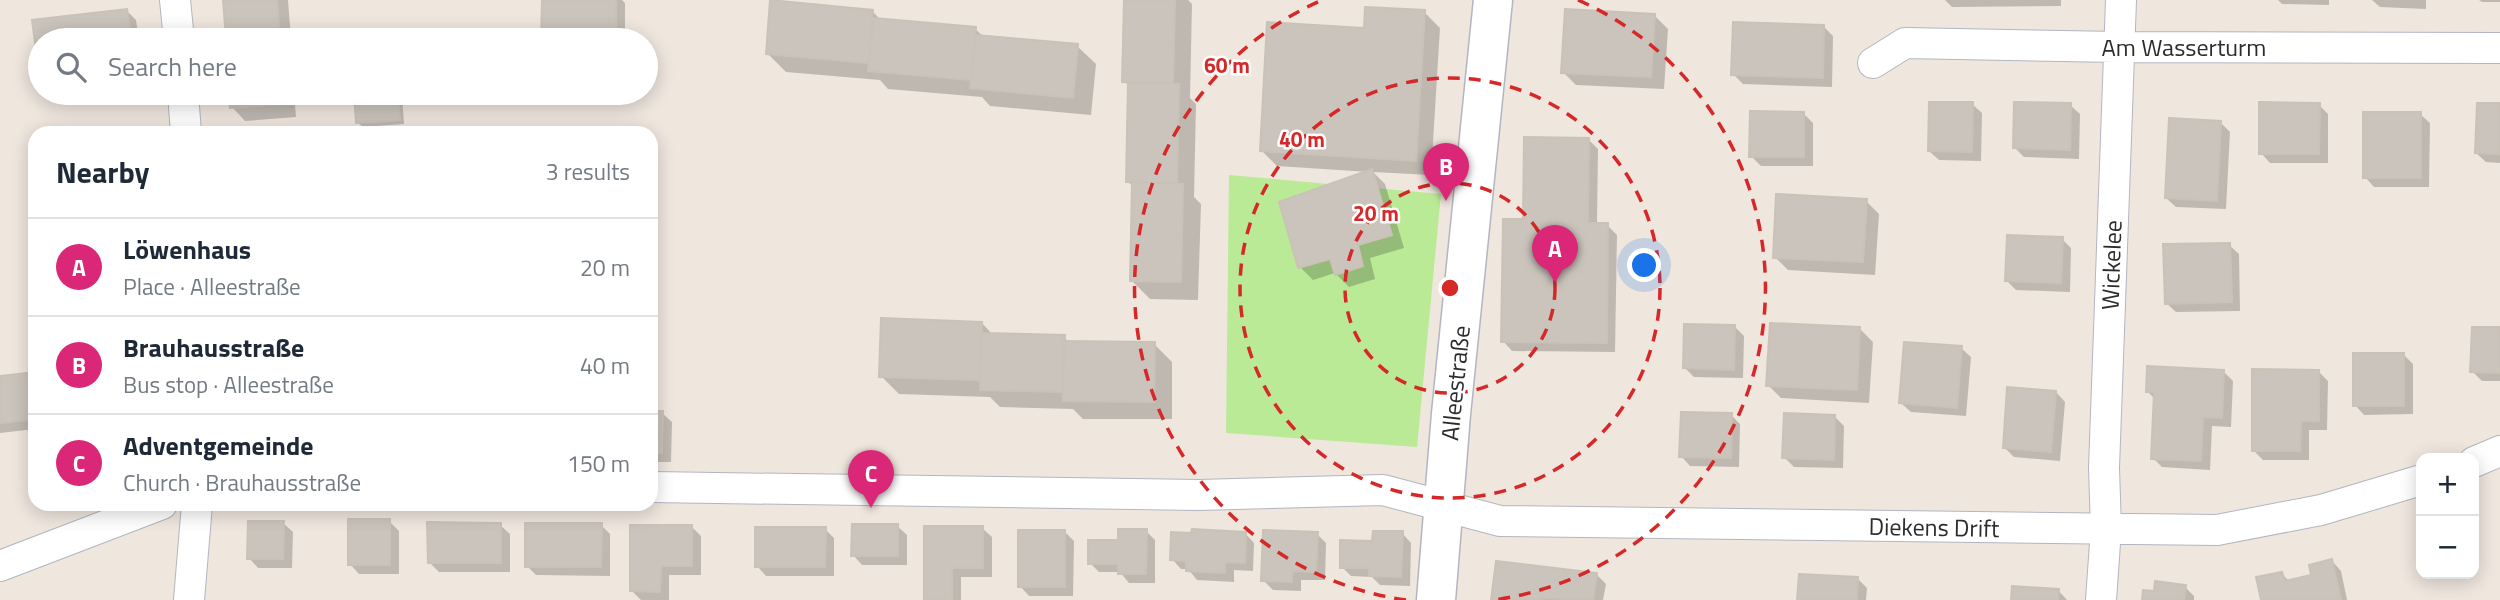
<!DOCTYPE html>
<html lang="en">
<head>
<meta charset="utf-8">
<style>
  :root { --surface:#fff; --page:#f2f2f3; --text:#1f2937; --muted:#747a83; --line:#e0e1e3; --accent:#db2777 }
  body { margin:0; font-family:"Titillium Web",sans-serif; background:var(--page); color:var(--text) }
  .controls { position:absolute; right:21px; bottom:21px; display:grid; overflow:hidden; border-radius:14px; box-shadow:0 4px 18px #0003 }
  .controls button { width:63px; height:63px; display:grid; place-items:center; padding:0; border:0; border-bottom:2px solid var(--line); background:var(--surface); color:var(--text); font:35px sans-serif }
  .you { position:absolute; left:1645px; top:266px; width:24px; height:24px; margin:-18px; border:5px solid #fff; border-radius:50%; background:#1a73e8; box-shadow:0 0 0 10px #1a73e833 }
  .badge { display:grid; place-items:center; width:46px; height:46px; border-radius:50%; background:var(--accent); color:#fff; font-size:23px; font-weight:700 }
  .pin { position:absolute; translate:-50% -58px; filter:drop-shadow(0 2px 4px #0008) }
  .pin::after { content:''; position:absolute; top:37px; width:24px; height:21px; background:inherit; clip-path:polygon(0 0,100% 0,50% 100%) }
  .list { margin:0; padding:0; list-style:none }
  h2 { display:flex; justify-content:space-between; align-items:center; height:91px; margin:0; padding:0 28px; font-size:30px }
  h2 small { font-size:23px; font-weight:400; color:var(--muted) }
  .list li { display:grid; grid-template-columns:46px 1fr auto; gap:21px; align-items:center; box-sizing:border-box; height:98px; padding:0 28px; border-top:2px solid var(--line) }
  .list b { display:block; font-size:26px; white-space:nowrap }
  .list p { margin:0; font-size:23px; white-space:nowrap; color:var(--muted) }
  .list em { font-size:23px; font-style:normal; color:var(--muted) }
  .icon { flex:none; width:38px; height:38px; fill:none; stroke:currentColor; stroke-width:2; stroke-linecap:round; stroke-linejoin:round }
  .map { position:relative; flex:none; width:2500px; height:600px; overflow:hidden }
  .search { position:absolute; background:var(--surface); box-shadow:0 4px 18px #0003; left:28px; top:28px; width:630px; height:77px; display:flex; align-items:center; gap:18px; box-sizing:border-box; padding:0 24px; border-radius:38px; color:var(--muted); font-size:26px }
  .panel { position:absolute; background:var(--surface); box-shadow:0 4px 18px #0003; left:28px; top:126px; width:630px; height:385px; border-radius:21px }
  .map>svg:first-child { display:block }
  .green { fill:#baea96 }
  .shadow { fill:#0003 }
  .building { fill:#cac4bc; stroke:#cbc2b7; stroke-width:2 }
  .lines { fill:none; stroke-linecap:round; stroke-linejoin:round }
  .minor-casing { stroke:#b2b6c1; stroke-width:32 }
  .secondary-casing { stroke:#b2b6c1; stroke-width:41 }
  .minor { stroke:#fff; stroke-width:30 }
  .secondary { stroke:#fff; stroke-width:38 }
  .ring { fill:none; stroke:#d62828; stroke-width:3.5; stroke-dasharray:12 9 }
  .labels { text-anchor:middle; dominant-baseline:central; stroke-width:5; stroke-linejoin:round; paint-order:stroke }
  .street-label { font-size:24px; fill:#2c2c2c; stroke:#fff }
  .centre { fill:#d62828; stroke:#fff; stroke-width:3.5 }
  .ring-label { font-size:21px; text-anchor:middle; font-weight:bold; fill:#d62828; stroke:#fff; stroke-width:5; stroke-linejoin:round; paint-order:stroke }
</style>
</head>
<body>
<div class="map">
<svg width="2500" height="600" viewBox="0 0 2500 600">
  <rect width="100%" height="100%" fill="#efe6de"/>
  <path class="green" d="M1229,175L1441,194L1417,447L1226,433Z"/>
  <path class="shadow" d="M225,0H288L291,40H227Z
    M543,0H622L625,3V40H543Z
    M1125,0H1188L1192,4L1190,98L1196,104L1194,197L1201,204L1198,300L1150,299L1131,280L1134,187L1127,181L1130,87L1124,81Z
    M1945,0H2061V6L1952,7Z
    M2278,0H2329V5L2282,4Z
    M2372,0H2426V9L2380,7Z
    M2479,0H2500V2H2482Z
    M126,10L136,20L139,40H40V72L34,22Z
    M872,11L881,20L975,29L984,37L1077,46L1096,64L1091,115L990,106L982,97L888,89L880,80L786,72L767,53Z
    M1424,12L1440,28L1431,175L1373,172L1385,184L1404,248L1370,258L1375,279L1349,287L1335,273L1313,280L1300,267L1369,172L1277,166L1261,150L1366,30Z
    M1655,16L1668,29L1664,89L1576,85L1563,72Z
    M1823,26L1833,36L1832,87L1743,84L1733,74Z
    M231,93H294L296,117L245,121L232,107Z
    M397,93L402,97L404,124L363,127L358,123L356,96Z
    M1972,104L1982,113L1981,161L1939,160L1929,151Z
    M2070,105L2080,114L2079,159L2024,157L2015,148Z
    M2319,105L2328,114V163H2270L2261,153Z
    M2500,105V163L2486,162L2476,153Z
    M1804,114L1813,123V166H1761L1751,156Z
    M2420,114L2430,123L2429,187H2374L2365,177Z
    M2220,122L2230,132L2226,209L2176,207L2166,198Z
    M1589,140L1598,149L1597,225H1607L1617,235L1615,352L1512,351L1503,341L1525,221Z
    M1866,201L1879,214L1875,275L1788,270L1775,257Z
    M2062,239L2071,248L2070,292L2016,290L2007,281Z
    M2229,245L2239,254L2240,311L2176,312L2166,303Z
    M982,323L993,335L1064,337L1070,343L1154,344L1172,362V419H1083L1073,409L1000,407L990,397L899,394L881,376Z
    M1735,327L1744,336L1743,378L1694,377L1685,368Z
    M1860,329L1873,342L1869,403L1781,398L1768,385Z
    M2500,329V381H2482L2472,371Z
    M1961,348L1971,357L1966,416L1911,412L1901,403Z
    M2404,355L2413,364V414L2364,415L2355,405Z
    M2223,371L2233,381L2231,427L2212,426L2210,470L2162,467L2153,458L2155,399L2147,391Z
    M2318,371L2328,381L2327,430H2309V460H2263L2253,450Z
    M35,374V429L0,433V377Z
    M2056,392L2065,402L2060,461L2014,457L2004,447Z
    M651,412L662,413L672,422L671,462H651Z
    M1731,415L1740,424L1739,467L1690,466L1681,456Z
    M1834,416L1844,426L1843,468L1794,467L1784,457Z
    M389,521L399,531V574H359L350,564Z
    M283,523L293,532L292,568H258L249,558Z
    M500,525L510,534V572H439L429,562Z
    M601,525L610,534V576L536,575L527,566Z
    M897,526L907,535V565H862L853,555Z
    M692,527L701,536V575H669V600H641L632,591Z
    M982,528L992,537V577H961V600H926Z
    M825,529L834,538V576H766L757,566Z
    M1146,531L1155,540V583H1129L1120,572H1099L1090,563L1120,541Z
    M1065,532L1074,541L1073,596H1029L1020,586Z
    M1245,533L1254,543L1253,571L1234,570V582L1197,580L1188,569H1181L1172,559Z
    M1402,533L1411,543L1410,586L1380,585L1372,577L1351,576L1342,567L1374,543Z
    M1317,534L1326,543L1325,580H1301V591L1273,590L1263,580Z
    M2332,561L2341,571L2347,600H2262L2282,574L2290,582L2313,577Z
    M1596,574L1606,584L1603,600H1493Z
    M1858,579L1867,588L1866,600H1799Z
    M2185,587L2194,596V600H2144L2155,593Z
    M2058,590L2067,600H2013Z"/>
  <path class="building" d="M223,0H277L280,40H226Z
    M542,0H616V40H541Z
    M770,0L873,10L868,63L766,54Z
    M1124,0H1175L1173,83L1122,82Z
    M1365,7L1425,10L1416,161L1260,151L1267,22L1364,28Z
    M127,9L131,40H40L39,73L32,20Z
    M1565,9L1655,14L1651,77L1561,73Z
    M874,18L976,27L971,80L868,71Z
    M1733,22L1824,25L1823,78L1731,75Z
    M976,35L1078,44L1073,98L970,88Z
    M1128,83L1179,84L1177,183L1126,182Z
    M229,93H283L284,104L230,108Z
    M398,93L400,120L356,123L354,94Z
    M1929,102H1973L1972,152L1928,151Z
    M2014,102L2071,103L2070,150L2013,148Z
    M2259,102L2320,103L2319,154H2259Z
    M2477,103H2500V154L2475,153Z
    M1750,111L1804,112V157H1749Z
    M2363,112H2421V178H2363Z
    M2169,118L2221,121L2217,201L2165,198Z
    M1524,137L1589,138L1588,223H1608L1607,343L1501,342L1503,219H1523Z
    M1372,169L1392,235L1358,245L1363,266L1335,275L1330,259L1298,268L1279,202Z
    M1132,182L1183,184L1181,282L1130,281Z
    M1776,194L1867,199L1863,262L1773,258Z
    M2007,235L2063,237L2061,283L2005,281Z
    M2230,243L2232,302L2165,304L2163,244Z
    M881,318L982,322L980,380L879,377Z
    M1770,323L1860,327L1857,390L1766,386Z
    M1684,324L1735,325L1734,370L1683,368Z
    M2472,327H2500V373L2470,372Z
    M982,333L1065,335L1063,392L980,390Z
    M1063,341L1155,342L1154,402L1063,401Z
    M1904,342L1962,346L1957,408L1899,403Z
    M2353,353H2404V406H2353Z
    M2147,366L2224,370L2222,418L2203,417L2201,461L2151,459L2154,392H2146Z
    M2252,369L2319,370V421H2301L2300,451H2252Z
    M35,372V419L0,423V376Z
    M2007,387L2056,391L2051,452L2003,448Z
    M651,411H663L662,453H651Z
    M1681,412L1732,413L1731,458L1679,457Z
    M1784,413L1835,415L1834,460L1782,458Z
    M348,519H390V565H348Z
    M248,521H284L283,559H247Z
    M427,522L501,523V563H428Z
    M525,523H602L601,567H525Z
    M852,524H898V556H851Z
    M630,525H692V566H661L660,592L630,591Z
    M924,526H983V568H952V600H924Z
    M755,527H826L825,567H755Z
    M1118,529H1147L1146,574H1118V564H1088V540H1118Z
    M1192,529L1246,532L1245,563L1225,562V573L1186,571V561L1170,560L1171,532L1191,533Z
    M1018,530H1065V587H1018Z
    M1263,530L1318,532L1316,572L1292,571V582L1261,581Z
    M1373,531H1403L1401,577L1369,576V568H1340V540L1372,541Z
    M2332,559L2341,600H2261L2256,577L2282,572L2285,581L2311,575L2309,565Z
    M1496,561L1597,573L1593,600L1542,598V600H1491Z
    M1799,574L1858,577L1857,600H1797Z
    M2155,581L2186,585L2184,600H2142L2143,590L2154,591Z
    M2012,586L2059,589L2058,600H2011Z"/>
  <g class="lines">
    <defs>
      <path id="minor" d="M175,0L179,40
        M1873,63L1905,43L2118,47L2500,48
        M183,93L186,133
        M2474,462L2500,451
        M651,487L1199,495L1383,490L1500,521L2217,530L2321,510L2421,480
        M0,566L162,504
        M189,600L197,504
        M2101,600L2106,529L2104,468L2121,0"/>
      <path id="secondary" d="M1436,600L1451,414L1493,0"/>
    </defs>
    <use href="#minor" class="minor-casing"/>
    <use href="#secondary" class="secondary-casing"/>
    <use href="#minor" class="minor"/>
    <use href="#secondary" class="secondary"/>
  </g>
  <g class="ring">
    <circle cx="1450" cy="288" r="105"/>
    <circle cx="1450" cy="288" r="210"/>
    <path d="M1406 600A315 315 0 0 1 1322 0M1578 0A315 315 0 0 1 1494 600"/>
  </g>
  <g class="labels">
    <g class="street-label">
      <text x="2184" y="47">Am Wasserturm</text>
      <text transform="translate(2111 265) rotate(-88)">Wickelee</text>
      <text transform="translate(1455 383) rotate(-84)">Alleestraße</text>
      <text transform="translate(1934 527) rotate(1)">Diekens Drift</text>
    </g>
  </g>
  <circle cx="1450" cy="288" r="10" class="centre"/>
  <g class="ring-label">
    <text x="1227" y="73">60 m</text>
    <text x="1302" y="147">40 m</text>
    <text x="1376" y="221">20 m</text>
  </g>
</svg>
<div class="controls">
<button>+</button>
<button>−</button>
</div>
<div class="you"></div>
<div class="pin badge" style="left:1555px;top:283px">A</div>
<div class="pin badge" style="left:1446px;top:201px">B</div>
<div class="pin badge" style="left:871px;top:508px">C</div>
<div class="search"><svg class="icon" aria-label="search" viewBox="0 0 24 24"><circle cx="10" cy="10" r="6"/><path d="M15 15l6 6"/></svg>Search here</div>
<section class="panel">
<h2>Nearby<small>3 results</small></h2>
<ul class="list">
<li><span class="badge">A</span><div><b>Löwenhaus</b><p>Place · Alleestraße</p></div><em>20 m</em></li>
<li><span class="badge">B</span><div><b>Brauhausstraße</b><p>Bus stop · Alleestraße</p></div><em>40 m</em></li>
<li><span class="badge">C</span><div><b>Adventgemeinde</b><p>Church · Brauhausstraße</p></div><em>150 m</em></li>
</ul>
</section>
</div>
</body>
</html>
